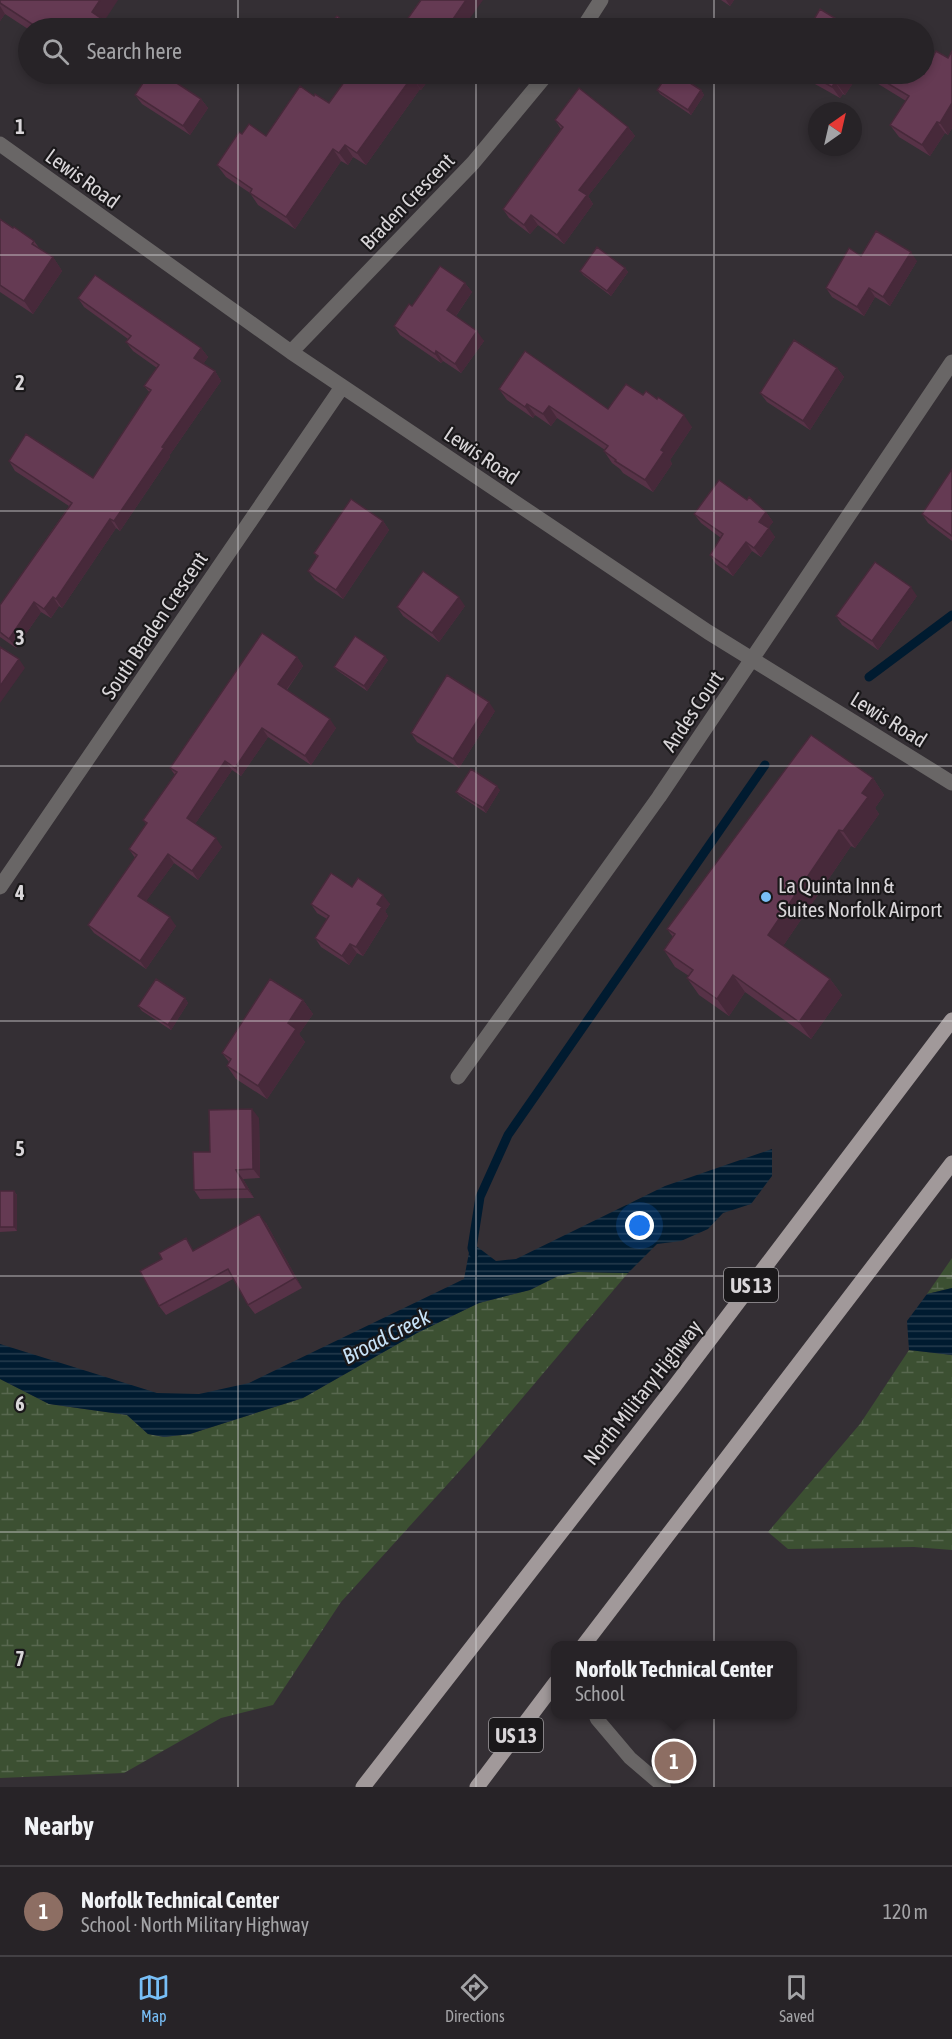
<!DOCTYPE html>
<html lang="en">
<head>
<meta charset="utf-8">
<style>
  :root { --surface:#272327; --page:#332f33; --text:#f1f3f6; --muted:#a4a4a7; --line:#434044; --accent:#78bff7 }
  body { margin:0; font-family:"Asap Condensed",sans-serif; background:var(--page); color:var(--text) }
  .compass { position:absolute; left:808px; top:102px; width:54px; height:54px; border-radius:50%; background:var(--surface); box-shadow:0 3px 9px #0003; rotate:34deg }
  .you { position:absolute; left:640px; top:1226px; width:21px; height:21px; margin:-15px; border:4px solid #fff; border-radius:50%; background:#1a73e8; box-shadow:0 0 0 9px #1a73e833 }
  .badge { display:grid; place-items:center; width:39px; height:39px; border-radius:50%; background:var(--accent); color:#fff; font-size:20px; font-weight:700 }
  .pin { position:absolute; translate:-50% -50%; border:3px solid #fff; box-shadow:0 2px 6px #0006 }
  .popup { position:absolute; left:551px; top:1641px; width:246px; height:78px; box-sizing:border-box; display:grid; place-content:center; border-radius:12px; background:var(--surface); filter:drop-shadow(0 2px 4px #0005); font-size:20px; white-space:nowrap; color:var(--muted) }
  .popup b { font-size:22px; color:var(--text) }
  .popup::after { content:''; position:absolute; left:50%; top:100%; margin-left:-12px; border:12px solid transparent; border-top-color:var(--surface) }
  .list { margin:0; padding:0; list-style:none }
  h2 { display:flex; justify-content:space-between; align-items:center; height:78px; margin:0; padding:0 24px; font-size:26px }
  h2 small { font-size:20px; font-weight:400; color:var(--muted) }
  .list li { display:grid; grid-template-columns:39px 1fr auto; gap:18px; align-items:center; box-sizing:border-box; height:90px; padding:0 24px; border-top:2px solid var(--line) }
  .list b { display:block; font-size:22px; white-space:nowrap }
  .list p { margin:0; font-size:20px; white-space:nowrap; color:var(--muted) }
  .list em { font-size:20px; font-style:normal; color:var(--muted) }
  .icon { flex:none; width:33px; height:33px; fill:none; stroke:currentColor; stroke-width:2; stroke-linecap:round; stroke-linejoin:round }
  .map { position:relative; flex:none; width:952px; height:1787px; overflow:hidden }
  .search { position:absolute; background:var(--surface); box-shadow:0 3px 9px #0003; left:18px; right:18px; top:18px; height:66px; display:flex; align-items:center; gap:15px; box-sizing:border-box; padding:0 21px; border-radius:33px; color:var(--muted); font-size:22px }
  .sheet { height:168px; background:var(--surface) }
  nav { display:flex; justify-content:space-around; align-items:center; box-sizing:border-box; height:84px; border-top:2px solid var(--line); background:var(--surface); font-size:16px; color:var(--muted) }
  nav a { display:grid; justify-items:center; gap:3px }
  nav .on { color:var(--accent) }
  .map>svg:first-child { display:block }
  .wetland { fill:url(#wetland-marsh) }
  .water { fill:url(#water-rules) }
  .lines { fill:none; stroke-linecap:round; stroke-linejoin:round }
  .stream { stroke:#001b30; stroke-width:9 }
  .service { stroke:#696666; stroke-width:14 }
  .minor { stroke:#696666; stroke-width:15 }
  .primary { stroke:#a1999a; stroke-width:15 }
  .wall { fill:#573247 }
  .shaded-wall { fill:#47293a }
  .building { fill:#653a53; stroke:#47293a; stroke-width:1.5 }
  .grid { fill:none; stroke:#d9d6d9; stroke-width:1.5; stroke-opacity:0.55 }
  .poi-dot { fill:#78bff7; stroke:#1a181a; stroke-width:2 }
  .labels { text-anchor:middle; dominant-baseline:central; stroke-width:4.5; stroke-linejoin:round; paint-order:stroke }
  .shield { fill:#1a181a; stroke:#a09da0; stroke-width:1.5 }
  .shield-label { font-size:20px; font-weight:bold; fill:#d9d6d9 }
  .street-label { font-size:21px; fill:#d9d6d9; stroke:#1a181a }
  .poi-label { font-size:21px; fill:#d9d6d9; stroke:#1a181a; text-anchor:start }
  .water-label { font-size:22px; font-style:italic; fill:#c7e2f7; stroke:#1a181a }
  .grid-label { font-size:20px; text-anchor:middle; font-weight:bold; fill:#d9d6d9; stroke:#1a181a; stroke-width:4.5; stroke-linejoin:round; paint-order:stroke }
</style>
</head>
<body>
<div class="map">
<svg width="952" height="1787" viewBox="0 0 952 1787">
  <defs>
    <pattern id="wetland-marsh" width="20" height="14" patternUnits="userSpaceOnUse" patternTransform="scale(1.5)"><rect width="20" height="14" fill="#3c5032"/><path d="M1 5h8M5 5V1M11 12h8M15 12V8" fill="none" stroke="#58684f"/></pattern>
    <pattern id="water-rules" width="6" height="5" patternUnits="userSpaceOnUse" patternTransform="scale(1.5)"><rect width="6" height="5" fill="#001b30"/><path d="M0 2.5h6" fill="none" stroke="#253b4d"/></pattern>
  </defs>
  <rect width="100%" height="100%" fill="#342f34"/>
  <path class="wetland" d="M952,1258V1288L927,1294Z
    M578,1272L628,1273L475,1454L341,1602L273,1705L221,1718L124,1773L0,1778V1379L49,1404L127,1415L148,1434L164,1437L190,1434L303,1398L417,1333L479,1303L530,1290L558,1276Z
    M909,1350L952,1355V1550L914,1547L788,1549L768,1532L860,1424Z"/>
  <path class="water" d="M772,1149V1176L751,1204L723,1213L708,1229L681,1241L657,1244L628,1273L578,1272L558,1276L530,1290L479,1303L417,1333L303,1398L190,1434L164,1437L148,1434L127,1415L49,1404L0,1379V1344L157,1393L199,1394L249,1383L464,1279L471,1242L496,1261L516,1259L665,1186Z
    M952,1288V1355L909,1350L907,1321L927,1294Z"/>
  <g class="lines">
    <path class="stream" d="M869,677L952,615
      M474,1254L472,1248L480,1197L508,1135L765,765"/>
    <path class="service" d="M595,1714L597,1719L630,1758L664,1787"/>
    <path class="minor" d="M583,28L601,0
      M0,144L291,352L708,632L952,783
      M291,352L473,163L547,74
      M0,887L342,387
      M458,1077L659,797L952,362"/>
    <path class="primary" d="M583,1646L952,1163
      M363,1787L674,1387L952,1020
      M477,1787L556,1682"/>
  </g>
  <path class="wall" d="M0,0L104,21L115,28L28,29L5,14L0,21Z
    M721,0H734L730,6Z
    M952,51V128L948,135L945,133L930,156L899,137L890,125L906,101L862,74H924L948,58Z
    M350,74H433L421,90L420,89L366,165L353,157L348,165L341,161L295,229L258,205L250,193L226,177L217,165L242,134L266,136L314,96L329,103Z
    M797,74H859L845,95L843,94L840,98Z
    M657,90H701L704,95L691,115L660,94Z
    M135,95L201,99L208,108L190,135L142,104Z
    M555,120L628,127L635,136L588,196L593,204L564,244L538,225L530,234L509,218L503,209L561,129Z
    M0,219L34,241L40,249L53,257L62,271L33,314L0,292Z
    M861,256L917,261L890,306L875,297L864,316L832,297L826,288Z
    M625,268L628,272L611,296L583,275L580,271Z
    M465,283L472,292L456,316L484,341L461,373L443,361L441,363L400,335L394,326L412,306Z
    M78,298L201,348L208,357L203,364L215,371L221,381L169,456L170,457L120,531L116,528L62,608L59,606L51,618L41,612L16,648L0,637V605L69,506L15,471L9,461L93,478L150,393L144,386L157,368L133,351L126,342L128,339L84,307Z
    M837,368L844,377L810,430L767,402L760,393Z
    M499,389L608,409L692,427L670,460L672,464L653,492L623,473L620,469L612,463L604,451L605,450L557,418L551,426L535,415L533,418L507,400Z
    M952,469V541L928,523L922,514Z
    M747,500L766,512L773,522L768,528L775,537L761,557L752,551L733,576L716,564L710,555L721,538L701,523L694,514Z
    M383,521L389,530L343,599L315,580L308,571L317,557L314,553Z
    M917,596L878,650L842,625L836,616Z
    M465,606L439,642L403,616L397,607Z
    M297,657L303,666L287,690L336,728L311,765L268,737L241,776L232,770L195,824L222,847L198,880L174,863L146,901L176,926L146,969L94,933L88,925L135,858L129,849L146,824L143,820L175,775L170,768Z
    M388,660L367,691L338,671L334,667Z
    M495,711L459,768L417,742L411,733Z
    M873,778L884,795L875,808L879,814L855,848L851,846L783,946L830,979L842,995L811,1039L745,992L729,1016L699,995L687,978L689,976L675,967L664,950L673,937L667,929Z
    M500,790L486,813L460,796L456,792Z
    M352,887L390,904L385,911L388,916L363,956L357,953L349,965L321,947L315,938L327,919L317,913L311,904Z
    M185,998L188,1003L171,1030L142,1011L138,1006Z
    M303,1000L313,1014L299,1034L305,1042L267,1099L236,1079L227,1066L229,1062L222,1053Z
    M259,1118L260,1178L243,1179L254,1198L200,1199L194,1190L210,1152Z
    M0,1191H14L17,1195V1231L0,1232Z
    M266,1223L302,1288L255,1314L248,1305L233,1279L166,1315L159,1306L194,1250Z"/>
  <path class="shaded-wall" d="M100,0H118L101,26L92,12Z
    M466,0H483L463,28H447Z
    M726,0H734L730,6Z
    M0,6L5,14L0,21Z
    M416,74H433L421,90L413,78Z
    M844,74H859L845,95L837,84Z
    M412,77L420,89L366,165L357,153Z
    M835,82L843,94L840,98L832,87Z
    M701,90L704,95L691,115L688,110Z
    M201,99L208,108L190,135L183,126Z
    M952,103V128L948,135L940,123Z
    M937,122L945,133L930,156L922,145Z
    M628,127L635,136L588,196L593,204L564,244L557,235L579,190Z
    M345,145L353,157L348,165L339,153Z
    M333,149L341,161L295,229L286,217Z
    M531,215L538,225L530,234L524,225Z
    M911,252L917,261L890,306L883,297Z
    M53,257L62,271L33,314L24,301Z
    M625,268L628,272L611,296L607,291Z
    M465,283L472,292L453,320L447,310Z
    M869,288L875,297L864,316L857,307Z
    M477,331L484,341L461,373L455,364Z
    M201,348L208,357L201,367L194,358Z
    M436,351L443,361L441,363L435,354Z
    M837,368L844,377L810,430L803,421Z
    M215,371L221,381L169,456L170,457L120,531L114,521L162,447Z
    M527,404L535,415L533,418L525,407Z
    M549,406L557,418L551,426L543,414Z
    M684,415L692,427L670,460L672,464L653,492L645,480L661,450Z
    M766,512L773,522L766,531L759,522Z
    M110,519L116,528L62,608L56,599Z
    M383,521L389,530L343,599L336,590Z
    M769,528L775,537L761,557L754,548Z
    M746,542L752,551L733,576L727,567Z
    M911,587L917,596L878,650L872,641Z
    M53,597L59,606L51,618L44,609Z
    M459,597L465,606L439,642L432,633Z
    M34,602L41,612L16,648L9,639Z
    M385,656L388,660L367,691L364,686Z
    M297,657L303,666L284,693L278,684Z
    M19,659L25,668L0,703V686Z
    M489,702L495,711L459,768L453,759Z
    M330,719L336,728L311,765L305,756Z
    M262,728L268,737L241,776L235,768Z
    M225,761L232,770L193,827L187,818Z
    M873,778L884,795L875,808L879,814L855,848L843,831L862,793Z
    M497,786L500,790L486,813L483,808Z
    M839,830L851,846L779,952L768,935Z
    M216,838L222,847L198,880L192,871Z
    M168,854L174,863L144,904L138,896Z
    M383,895L390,904L385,911L388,916L363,956L356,947L377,904Z
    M170,917L176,926L146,969L140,961Z
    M350,944L357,953L349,965L342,956Z
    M733,975L745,992L729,1016L717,999Z
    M830,979L842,995L811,1039L799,1022Z
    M185,998L188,1003L171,1030L168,1025Z
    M303,1000L313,1014L299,1034L305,1042L267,1099L258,1086L288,1023Z
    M252,1109L259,1118L260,1178L253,1169Z
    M236,1170L243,1179L254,1198L247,1189Z
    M14,1191L17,1195V1231L14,1227Z
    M259,1214L266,1223L302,1288L295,1278Z"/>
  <path class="building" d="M0,0H100L92,12L115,28H38L0,3Z
    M421,0H466L447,28H401Z
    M820,9L851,28H809Z
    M337,16L353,28H327Z
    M382,21L393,28H377Z
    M936,51L948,58L952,51V103L940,123L937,122L922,145L890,125L909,96L872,74H924Z
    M149,74H163L201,99L183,126L135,95Z
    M350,74H416L413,78L412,77L357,153L345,145L339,153L333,149L286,217L250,193L252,189L217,165L239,132L242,134L249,124L266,136L300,86L314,96L315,94L329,103Z
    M668,74H676L701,90L688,110L657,90Z
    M809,74H844L837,84L835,82L832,87Z
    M579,88L628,127L579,190L587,195L557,235L531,215L524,225L503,209L563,127L555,120Z
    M0,219L13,228L14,227L34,241L32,244L53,257L24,301L0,285Z
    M876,231L911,252L883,297L869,288L857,307L826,288L849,248L861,256Z
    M597,247L625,268L607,291L580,271Z
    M440,266L465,283L447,310L477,331L455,364L436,351L435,354L394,326L409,304L412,306Z
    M95,275L201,348L194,358L215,371L162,447L164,448L114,521L110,519L56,599L53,597L44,609L34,602L9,639L0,632V605L72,503L9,461L26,434L93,478L151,390L144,386L159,365L126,342L131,336L78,298Z
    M794,340L837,368L803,421L760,393Z
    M525,351L608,409L626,384L643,395L646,391L657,399L658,397L684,415L661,450L664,452L645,480L615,461L616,460L604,451L608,446L549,406L543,414L527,404L525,407L499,389Z
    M952,469V536L922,514Z
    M719,480L747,500L749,497L766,512L759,522L769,528L754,548L746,542L727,567L710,555L723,534L694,514Z
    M351,499L383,521L336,590L308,571L318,556L314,553Z
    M875,562L911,587L872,641L836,616Z
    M423,571L459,597L432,633L397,607Z
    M262,633L297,657L278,684L330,719L305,756L262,728L235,768L225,761L187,818L216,838L192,871L168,854L138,896L170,917L140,961L88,925L137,855L129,849L147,823L143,820L177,772L170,768Z
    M355,636L385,656L364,686L334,667Z
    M0,647L19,659L0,686Z
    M447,675L489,702L453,759L411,733Z
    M811,735L873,778L862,793L868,797L843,831L839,830L768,935L830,979L799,1022L733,975L717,999L687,978L693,970L664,950L675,934L667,929Z
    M471,769L497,786L483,808L456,792Z
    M331,873L352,887L358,878L383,895L377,904L382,907L356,947L350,944L342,956L315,938L329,916L311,904Z
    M156,979L185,998L168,1025L138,1006Z
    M270,979L303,1000L288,1023L296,1029L258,1086L227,1066L231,1059L222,1053Z
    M252,1109L253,1169L236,1170L247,1189L194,1190L193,1152H210L209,1110Z
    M0,1191H14V1227H0Z
    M259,1214L295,1278L248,1305L228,1269L159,1306L140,1271L162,1259L159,1253L186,1238L193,1251Z"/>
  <path class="grid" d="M238,0V28M476,0V28M714,0V28M238,74V1787M476,74V1787M714,74V1787M0,255H952M0,511H952M0,766H952M0,1021H952M0,1276H952M0,1532H952"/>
  <circle class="poi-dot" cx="766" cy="897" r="6"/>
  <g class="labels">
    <g class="shield">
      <rect x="724" y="1268" width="54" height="34" rx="4.5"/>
      <rect x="489" y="1718" width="54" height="34" rx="4.5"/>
    </g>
    <g class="shield-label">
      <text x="751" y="1285">US 13</text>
      <text x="516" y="1735">US 13</text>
    </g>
    <g class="street-label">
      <text transform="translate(83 178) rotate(36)">Lewis Road</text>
      <text transform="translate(407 201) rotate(-46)">Braden Crescent</text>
      <text transform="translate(482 455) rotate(34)">Lewis Road</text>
      <text transform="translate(154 625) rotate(-56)">South Braden Crescent</text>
      <text transform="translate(692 711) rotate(-56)">Andes Court</text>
      <text transform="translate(889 719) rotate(32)">Lewis Road</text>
      <text transform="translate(642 1392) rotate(-52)">North Military Highway</text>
    </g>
    <g class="poi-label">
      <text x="778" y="885">La Quinta Inn &amp;<tspan x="778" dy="24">Suites Norfolk Airport</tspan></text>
    </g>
    <g class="water-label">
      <text transform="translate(386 1336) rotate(-27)">Broad Creek</text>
    </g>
  </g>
  <g class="grid-label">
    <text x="20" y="134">1</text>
    <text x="20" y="390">2</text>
    <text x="20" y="645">3</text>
    <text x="20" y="900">4</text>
    <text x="20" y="1156">5</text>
    <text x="20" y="1411">6</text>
    <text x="20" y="1666">7</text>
  </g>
</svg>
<svg class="compass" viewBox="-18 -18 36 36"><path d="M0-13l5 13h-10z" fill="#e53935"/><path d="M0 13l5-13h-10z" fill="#a4a4a7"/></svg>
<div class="you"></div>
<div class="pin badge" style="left:674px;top:1761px;background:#8d6e63">1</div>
<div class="popup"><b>Norfolk Technical Center</b>School</div>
<div class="search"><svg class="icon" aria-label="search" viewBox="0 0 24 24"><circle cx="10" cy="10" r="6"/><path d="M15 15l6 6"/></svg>Search here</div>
</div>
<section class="sheet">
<h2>Nearby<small></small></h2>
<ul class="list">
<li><span class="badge" style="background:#8d6e63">1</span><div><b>Norfolk Technical Center</b><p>School · North Military Highway</p></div><em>120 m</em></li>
</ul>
</section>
<nav>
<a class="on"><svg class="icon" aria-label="map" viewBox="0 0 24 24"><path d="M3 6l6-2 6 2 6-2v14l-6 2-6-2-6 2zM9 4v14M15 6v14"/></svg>Map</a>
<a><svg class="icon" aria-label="directions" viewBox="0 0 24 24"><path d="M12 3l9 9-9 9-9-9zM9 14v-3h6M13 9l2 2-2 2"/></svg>Directions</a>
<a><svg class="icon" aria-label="saved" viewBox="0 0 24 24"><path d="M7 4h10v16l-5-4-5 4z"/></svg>Saved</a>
</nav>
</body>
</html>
